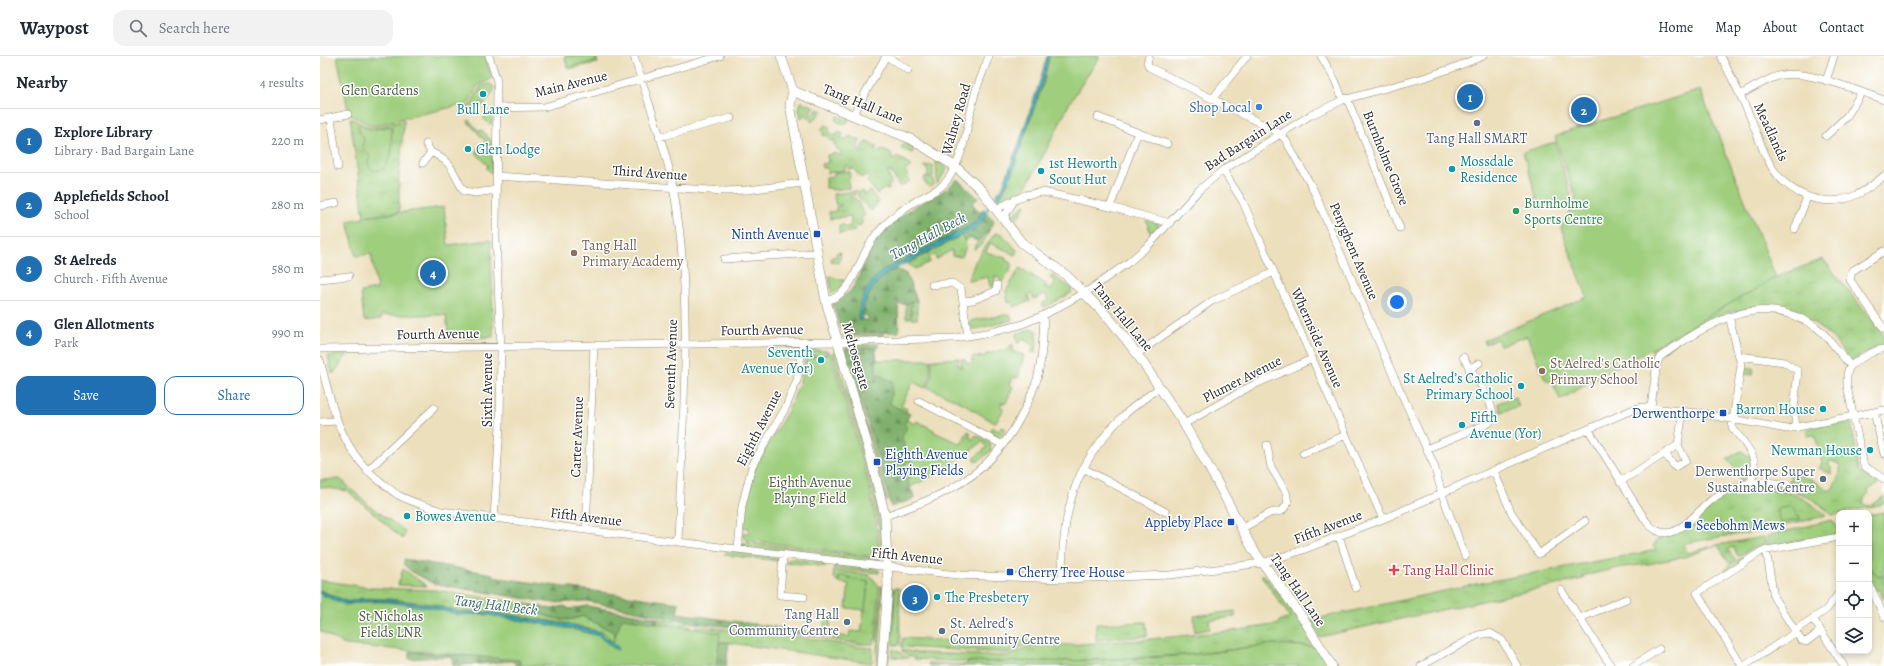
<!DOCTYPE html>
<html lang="en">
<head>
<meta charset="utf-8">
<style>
  :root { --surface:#fff; --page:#f2f2f3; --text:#1f2937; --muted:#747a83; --line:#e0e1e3; --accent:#1f6fb2 }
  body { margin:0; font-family:Alegreya,serif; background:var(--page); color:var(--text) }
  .controls { position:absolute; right:12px; bottom:12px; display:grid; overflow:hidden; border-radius:8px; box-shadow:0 2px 6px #0003 }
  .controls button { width:36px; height:36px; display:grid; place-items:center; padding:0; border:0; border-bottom:1px solid var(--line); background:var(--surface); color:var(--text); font:20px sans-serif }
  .you { position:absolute; left:1077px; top:246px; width:14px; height:14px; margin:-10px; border:3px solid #fff; border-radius:50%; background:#1a73e8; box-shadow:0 0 0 6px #1a73e833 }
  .badge { display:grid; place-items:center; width:26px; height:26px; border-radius:50%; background:var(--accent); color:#fff; font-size:13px; font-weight:700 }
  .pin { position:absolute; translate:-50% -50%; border:2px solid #fff; box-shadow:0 1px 4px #0006 }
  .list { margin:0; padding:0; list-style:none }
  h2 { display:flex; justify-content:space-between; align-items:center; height:52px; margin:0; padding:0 16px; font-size:17px }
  h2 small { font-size:13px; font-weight:400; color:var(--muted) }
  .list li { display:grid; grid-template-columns:26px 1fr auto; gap:12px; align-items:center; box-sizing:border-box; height:64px; padding:0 16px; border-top:1px solid var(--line) }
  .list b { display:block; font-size:15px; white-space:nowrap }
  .list p { margin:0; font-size:13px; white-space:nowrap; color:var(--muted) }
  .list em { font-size:13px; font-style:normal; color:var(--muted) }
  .actions { display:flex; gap:8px; padding:12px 16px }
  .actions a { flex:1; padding:9px 0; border:1px solid var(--accent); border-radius:12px; text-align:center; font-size:14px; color:var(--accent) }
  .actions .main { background:var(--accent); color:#fff }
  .icon { flex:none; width:22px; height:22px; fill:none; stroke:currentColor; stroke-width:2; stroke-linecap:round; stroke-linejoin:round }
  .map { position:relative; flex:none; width:1564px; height:610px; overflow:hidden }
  header { display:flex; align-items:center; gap:24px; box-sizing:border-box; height:56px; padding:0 20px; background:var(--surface); border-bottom:1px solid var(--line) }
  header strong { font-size:19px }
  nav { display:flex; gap:22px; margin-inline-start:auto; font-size:14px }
  .search { width:280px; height:36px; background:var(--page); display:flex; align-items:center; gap:10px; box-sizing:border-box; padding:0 14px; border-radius:12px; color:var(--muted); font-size:15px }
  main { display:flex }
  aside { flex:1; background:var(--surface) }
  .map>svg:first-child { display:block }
  .grass { fill:url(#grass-tufts); stroke:#657c54 }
  .forest { fill:url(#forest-firs); stroke:#556e4c }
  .green { fill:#9fce7d; stroke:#657c54 }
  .water { fill:url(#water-waves); stroke:#326c6f }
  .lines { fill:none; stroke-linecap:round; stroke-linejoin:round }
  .stream { stroke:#3aacb3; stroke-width:2 }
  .minor-casing { stroke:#8c8574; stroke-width:8 }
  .tertiary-casing { stroke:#8c8574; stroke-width:10 }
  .minor { stroke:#fff; stroke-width:7 }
  .tertiary { stroke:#fff; stroke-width:9 }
  .culture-dot { fill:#0f9aa8; stroke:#fff; stroke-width:1.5 }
  .shop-dot { fill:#3f7fe0; stroke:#fff; stroke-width:1.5 }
  .service-dot { fill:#5c6f8a; stroke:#fff; stroke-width:1.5 }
  .leisure-dot { fill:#2e9e5b; stroke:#fff; stroke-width:1.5 }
  .transit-dot { fill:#1a4fb4; stroke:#fff; stroke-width:1.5 }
  .education-dot { fill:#8d6e63; stroke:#fff; stroke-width:1.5 }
  .health-dot { fill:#e0444e; stroke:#fff; stroke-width:1.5 }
  .labels { text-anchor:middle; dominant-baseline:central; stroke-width:3; stroke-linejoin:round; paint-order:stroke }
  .street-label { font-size:14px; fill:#2b2b2b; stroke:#fff }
  .park-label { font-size:14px; fill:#4e5c44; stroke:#fff }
  .shop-label { font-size:14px; fill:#366cbe; stroke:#fff; text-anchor:end }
  .culture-label { font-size:14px; fill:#0d838f; stroke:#fff; text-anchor:start }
  .service-label { font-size:14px; fill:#4e5e75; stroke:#fff; text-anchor:end }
  .leisure-label { font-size:14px; fill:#27864d; stroke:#fff; text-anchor:start }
  .transit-label { font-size:14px; fill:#164399; stroke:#fff; text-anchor:end }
  .education-label { font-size:14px; fill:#785e54; stroke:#fff; text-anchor:start }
  .health-label { font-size:14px; fill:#be3a42; stroke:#fff; text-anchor:start }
  .water-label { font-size:15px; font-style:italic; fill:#326568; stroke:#fff }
</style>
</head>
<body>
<header>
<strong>Waypost</strong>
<div class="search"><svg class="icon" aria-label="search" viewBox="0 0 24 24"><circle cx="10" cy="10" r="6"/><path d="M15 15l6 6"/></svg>Search here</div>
<nav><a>Home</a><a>Map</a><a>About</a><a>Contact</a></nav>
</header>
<main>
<aside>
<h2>Nearby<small>4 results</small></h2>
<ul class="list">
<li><span class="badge">1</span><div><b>Explore Library</b><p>Library · Bad Bargain Lane</p></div><em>220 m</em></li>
<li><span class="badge">2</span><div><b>Applefields School</b><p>School</p></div><em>280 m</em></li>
<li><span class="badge">3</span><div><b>St Aelreds</b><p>Church · Fifth Avenue</p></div><em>580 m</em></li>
<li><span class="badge">4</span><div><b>Glen Allotments</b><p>Park</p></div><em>990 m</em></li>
</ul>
<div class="actions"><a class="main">Save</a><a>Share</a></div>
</aside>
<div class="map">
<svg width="1564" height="610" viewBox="0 0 1564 610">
  <defs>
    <pattern id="grass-tufts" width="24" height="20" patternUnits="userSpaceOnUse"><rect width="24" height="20" fill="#9fce7d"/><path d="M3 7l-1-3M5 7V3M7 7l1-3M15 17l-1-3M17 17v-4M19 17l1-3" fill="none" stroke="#89b16c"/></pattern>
    <pattern id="forest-firs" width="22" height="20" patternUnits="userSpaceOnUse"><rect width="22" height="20" fill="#7fb16c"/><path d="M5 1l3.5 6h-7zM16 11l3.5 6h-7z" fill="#689059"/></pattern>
    <pattern id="water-waves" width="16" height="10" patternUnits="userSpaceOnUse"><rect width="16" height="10" fill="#3aacb3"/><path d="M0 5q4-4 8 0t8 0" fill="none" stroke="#318c92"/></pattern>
  </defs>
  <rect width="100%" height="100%" fill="#fff"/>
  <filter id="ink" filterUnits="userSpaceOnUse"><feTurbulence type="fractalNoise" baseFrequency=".025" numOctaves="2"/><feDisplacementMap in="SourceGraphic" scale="8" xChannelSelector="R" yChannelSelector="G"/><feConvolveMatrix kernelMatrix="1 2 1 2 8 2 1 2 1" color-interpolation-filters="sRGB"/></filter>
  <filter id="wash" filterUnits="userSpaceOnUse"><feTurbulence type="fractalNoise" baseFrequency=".012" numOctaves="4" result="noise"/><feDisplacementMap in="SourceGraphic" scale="16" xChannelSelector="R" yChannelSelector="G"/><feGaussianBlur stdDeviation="0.9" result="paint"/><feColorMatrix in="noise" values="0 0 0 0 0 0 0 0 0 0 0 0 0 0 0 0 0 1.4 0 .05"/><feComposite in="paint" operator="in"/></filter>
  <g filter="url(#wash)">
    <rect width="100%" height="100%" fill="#ecdfbc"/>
    <path class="grass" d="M245,0H276L278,7L248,13Z
      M170,28L174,31L173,36L163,50L161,47L154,54L145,51L151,49L160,31Z
      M481,46L495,51L481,62L479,53Z
      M498,53L503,55L492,66L487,60Z
      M171,54L172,67L170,69L163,62Z
      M517,60L529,64L525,69L516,65Z
      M30,62L51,72L84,65L79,121V156L44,161Z
      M149,64L159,75L162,74L172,86V118L166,112L168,110L157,98V93L166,86L148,66Z
      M506,69L510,71L508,75L516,80L518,76L523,78L521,82L527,84L529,80L540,84L537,92L540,93V95L542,96L543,93L541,92L542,89L544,90L546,86L557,90L555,96L558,97L560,93L572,98L571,103H575L577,101L586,105L585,107L591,110L588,113L585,114L590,125L580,131L571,116H568L571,128L568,130L569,133L566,134L565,132L557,138L547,125L549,123L548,120L540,121L533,112L528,113V109L525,110V114L507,117V112H502L501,108L508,107L507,99L517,97L518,100L522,99L514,88L515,84L510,85L508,80L502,79L504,78L501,73Z
      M584,87L595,92L592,97L581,93Z
      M616,104L627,113L617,128Z
      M613,109V120L604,121L608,120L607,111H604V110Z
      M529,115L530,122L528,123L529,132L512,134L511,132H506V121L514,120V117Z
      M604,122H613L614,129L610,131L604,126Z
      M536,135L535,139L530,140V142H535L540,148L539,150L545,159L541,163L543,165L540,170L537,168L534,175L519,178V169L523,168L524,171H530L531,160L510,163L509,156L516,155V151L521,150V148L516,149L513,138Z
      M543,135L545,139L550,135L559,146L551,155L538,141V136Z
      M706,148L699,161L691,166L692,160Z
      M826,164L839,168L838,172L831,179Z
      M670,173L662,189L654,193L658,185Z
      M642,179L646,190L642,201L632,200V194L616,203L615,199L608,201L610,206L595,213L588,208Z
      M521,196L519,207L511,205L512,201L517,200L516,197Z
      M1503,203L1564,279V291H1556L1530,306L1513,282L1497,269L1475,256L1455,253L1430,252L1406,257L1382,269L1342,296L1327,294L1456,221Z
      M509,220L525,225V226L516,236L512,237Z
      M597,244V263H592L591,250L594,249L591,248V246Z
      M590,246V262H586V248Z
      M564,278L562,281L523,280V279Z
      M523,288H558V291H524Z
      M523,293L555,396L567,445H566Z
      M492,294L508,295L509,296L501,300H486Z
      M515,295L547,400L562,461L564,497H562C556,427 532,363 512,297Z
      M28,298L14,317H12L8,300Z
      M1425,310L1429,312H1434L1433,319L1424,318Z
      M1195,341L1199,350L1181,356L1178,347Z
      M1531,364L1539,415L1558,426V428L1548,434L1549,437L1545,441L1543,447L1545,449L1551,450L1564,440V448L1512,459C1491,439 1467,428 1437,430L1436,428L1471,431L1473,427L1469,426L1471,415L1488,423L1489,422L1511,435L1520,418V409L1512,405L1508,407L1511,411V418L1499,412L1502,407L1495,379L1487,380L1486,375L1490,371Z
      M20,423L50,450L85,475L83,483L28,435L0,431V424Z
      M1434,428L1436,433C1464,431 1486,441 1506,460C1483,464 1462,471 1440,475C1414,479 1389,482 1364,488L1367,497L1397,489L1444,481L1446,488L1437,490L1420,499L1418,500L1413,491L1408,494L1415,503L1409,507L1398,489L1368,500L1328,508L1303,511L1263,520V523L999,581L991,564L1156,528L1336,494L1333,489L1336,487V485L1341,481L1358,477L1398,441Z
      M1564,456V544L1559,533L1555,535L1549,522V459Z
      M1512,464L1519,473V478L1449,490L1447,480Z
      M422,486L520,498L519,502L425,491Z
      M1441,491H1444L1435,495L1428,503L1407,515L1405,514L1410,508Z
      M407,495L455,501L460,505L404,499Z
      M522,498L560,503V504L555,506L521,503Z
      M471,502L502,506L507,511L465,506Z
      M517,508L554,512L559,514V517L513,512Z
      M83,513L107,530L78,529Z
      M513,514L550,519L559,530L556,584H554L553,588H536L490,579V576L529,581L530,575L541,576L548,526L519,521L518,526L514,522Z
      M941,519H944L977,559L997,591L953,588L879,598L728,606H647L594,603V600H588L581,594L598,597L690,600L707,591L724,588L748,589L820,584L911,575L959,568V565L970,561Z
      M0,524L51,532L115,534L213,549L210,551C221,561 249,568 262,560L294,576L295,585L302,592L147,557L28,546L0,535Z
      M561,530H563L559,610H556Z
      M571,532H574L573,566L568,610H566Z
      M575,532H579L580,585L579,589H573Z
      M915,555V561L889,564L890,573L875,576L874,560Z
      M337,562L371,569L370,576L338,571Z
      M826,566L827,580L776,584V568Z
      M376,570L488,582L537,591L553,592L552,607L404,586H401L361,610L375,578Z
      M691,580L701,581L704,585H724L705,589L690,597L581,591L583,582L690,588Z
      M573,593C579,594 583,600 588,602L572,601Z"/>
    <path class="forest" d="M637,123L658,142L652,147L659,156L664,153L655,167L562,215L555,222L538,264H548V260L542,259C545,239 558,221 577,213L586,218L597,244L586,248H578L579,276L527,277L520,272L513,248C517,241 527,240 532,233C542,217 545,198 557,184C567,172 581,159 594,151C612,140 621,140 637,123Z
      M667,157L673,163L674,167L658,185L650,182L644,185L642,179L661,167Z
      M556,292V317L573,326L570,348L590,358L584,368L588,371L590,396L593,404L585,408L590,424L588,427L595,442L571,451L557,396L525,293Z
      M84,503L173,518V521L359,547L357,557L490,576V579L375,567L267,545L233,547L114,528L91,515L84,509Z
      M213,549L232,553L244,550L250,553L267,550L337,562L340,588L333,593L314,594L289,610H201L199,606L200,610H196L193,605L133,610L132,600L89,603V596L163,601L161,598L140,597L138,594L164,589L170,583L189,573L209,568L231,570L276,581L290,593L301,595L302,592L295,585L294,576L262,560C249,568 221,561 210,551Z
      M401,586H409L406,610H385L397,590Z"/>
    <path class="green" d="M17,0H165L172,22L167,26L157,30L149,47L52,70L29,58Z
      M245,0H276L277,5L247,11Z
      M729,0H780L749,48L729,89L704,134L681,144L679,143L724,26Z
      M1380,34L1456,221L1319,300L1296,311L1240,344L1233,327L1225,323L1207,280L1180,290L1177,283L1165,288L1164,284L1267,241L1241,172L1256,143L1235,81L1249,75Z
      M38,69L51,74L72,70L71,99L64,113L54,115L49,111L48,105L50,101L42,91L44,83L39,75Z
      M1235,86L1252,143L1220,153L1203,96Z
      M124,151L128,189L171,184L173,281L129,282L126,259H61V263L44,265L41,236L57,233L51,198L36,200L28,165L44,162V161Z
      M675,177L682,178L697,194L695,199L670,187L666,196L686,202L685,204L692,207L690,215L682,226L675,219L674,230L670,231L668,221L649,225L648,223L655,206Z
      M700,212L726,228L723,232L724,233L726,230L731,233L736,226L730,222L732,219L751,232V237L724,252L722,247L728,245L725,238L714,243L712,238L708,239L710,245L694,251L692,246L688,247L686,235Z
      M690,258L692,264L656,273L651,272L650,265Z
      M713,272L717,275L716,297L711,296L714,291L703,282L698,288L696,278Z
      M693,289V296L704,299L698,322L693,321L690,329L693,331L686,347H681V351L684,353L675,367L648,351L647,349L607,331L612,322L611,304L639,302L638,308L640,311H642L641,303H644L648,308L653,307L652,301L666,300V298L691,292L690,290Z
      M510,297C529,361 553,425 559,491L550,500L427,484L423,480V477H429V472L423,471L426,450L435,411L469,353L479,329L486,301H502Z
      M556,297L557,304H610V322L605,332L593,326L581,350L587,353L586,356L570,348L573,326L556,317Z
      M587,364L595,368L597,365L614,374V376L641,388L648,375L651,377L649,381L653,383L656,379L670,386L671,395L657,406L654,402L667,391L662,386C639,404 617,419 590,431L588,426L590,424L585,407L593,404L590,396H586L582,381L587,371L584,368Z
      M672,371L679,375L682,371L686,373L682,380L674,381L668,378Z
      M1421,395L1431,401L1433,405L1429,421L1420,426L1417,414L1407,403Z
      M1471,450L1477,455L1475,456L1476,460H1479L1480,463L1460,467L1457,453Z
      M1564,456V519L1559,520L1552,515L1549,509V459Z
      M520,520L529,521L530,523L548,526L545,554L526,552L529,528L518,526Z
      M0,534L28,546L42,542L71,543L113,548L139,556H173L255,569L284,577L293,586L302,562L400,577L396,610H201L199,604L25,589L0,575Z
      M507,559L511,560L510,571L504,570Z
      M953,588L997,591L1007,610H609L608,607L647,609V606C724,605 801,606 878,598C903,596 928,591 953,588Z"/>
    <path class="water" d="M727,0H729C724,26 715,50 706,76C698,99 692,123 679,143L675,140L682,132L699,87L719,28Z
      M664,153L667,157L661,167L654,173L567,217C553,229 542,245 542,264H538L540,248L548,231L562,215L650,170L655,167Z
      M0,535L28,546L42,543L71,544L113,549L140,556L173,557L251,569L279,576L299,592L298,594L292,591L279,580L252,573L161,558L139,559L112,552L67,546H41L26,549L0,538Z"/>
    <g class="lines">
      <path class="stream" d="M665,157L670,149"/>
    </g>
  </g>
  <g filter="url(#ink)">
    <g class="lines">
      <defs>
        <path id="minor" d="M169,0L177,25L176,181L181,294L180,370L174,462
          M314,0C327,45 346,90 354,136C374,250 362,371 358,486
          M566,0L588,14
          M829,0L827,6L829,11L956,75L965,83L993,133L1069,310L1114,409L1122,438L1145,500
          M1001,0L1015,24L1023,44
          M1401,0C1411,21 1422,42 1431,63C1438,80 1443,98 1453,113C1471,140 1506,153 1536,139C1546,135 1555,127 1564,120
          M1506,25L1514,0
          M1420,39C1433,32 1448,22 1462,19C1489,14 1538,35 1564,44
          M893,42L927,0
          M1027,42L1080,172
          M177,52L224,51L400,0
          M533,59L566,0
          M778,61L847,88
          M11,62L18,111
          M0,64L28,58
          M1506,80L1527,60L1541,37
          M339,81L411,62
          M106,88L111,96
          M103,107L111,96C136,109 130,114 144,135L156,137L176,134
          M903,114L923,146L1063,463
          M176,120L405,135L427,134L483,127
          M0,150L16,147
          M790,151L818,76
          M676,153L705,139L723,136L790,151L850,167
          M685,167L686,158L695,143
          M1475,173L1487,141
          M1564,195L1532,215L1530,224L1564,273
          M404,203L496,197
          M0,223L29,220
          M612,229L632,227L641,233L648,280
          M506,245C535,239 538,201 555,180C566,166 580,154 596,145C615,133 623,135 634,113C647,89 648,60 656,34C660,23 665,11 669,0
          M643,245L653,244L676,235L677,229
          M1409,260L1421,309L1412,371C1425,389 1443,403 1430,426
          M0,293L520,286L635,282L672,276L700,269L724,259L769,234L809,206L829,189L879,134L903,114L989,60L1023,44L1103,22L1133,12L1163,0
          M1564,293C1557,292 1535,305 1530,311C1526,316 1527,323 1527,330L1544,410L1564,423
          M817,298L892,245L954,216
          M1419,300L1464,306L1478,315L1474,353L1476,372
          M0,304C12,351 20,394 61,426C66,430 72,435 78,439C91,446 106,450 121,455L358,486L638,519L742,523L850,519L942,507L980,495L1063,463L1314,353L1323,351L1378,357L1467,373L1564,354
          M1149,313L1159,307
          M599,345L683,389
          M1331,351L1337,307L1340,301C1349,294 1359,288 1368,282C1410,256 1451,241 1496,271C1511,282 1518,297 1531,310
          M1554,356L1564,398
          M0,366L16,365
          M864,368L929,331L992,303
          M1268,373L1326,465C1353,499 1376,451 1400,438C1423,425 1445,424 1469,429
          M1358,389L1363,355
          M1106,393L1169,367L1173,362C1174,344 1152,317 1143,301
          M983,397L1026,379
          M1345,398L1355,411L1366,405L1358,389
          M763,412L846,456
          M47,415L114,352
          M1174,415L1191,456L1219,498L1265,465
          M1300,426L1358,389
          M565,460C588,452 611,444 632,432C670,412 695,378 711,339C713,333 717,326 718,319C723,299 723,279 724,259
          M921,473L950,457L962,455L968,447L966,436L951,411L947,389
          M266,474L274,289
          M1019,480L1036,532
          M418,493L422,450L432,410L466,351L477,324L483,286
          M1446,493L1454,542L1481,584L1486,586L1501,575L1524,610
          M463,499L460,539L484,541
          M742,523C742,457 753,410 801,362C813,350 827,341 840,331
          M1549,527L1564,561
          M1241,534L1291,610
          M1260,562L1306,543
          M1493,563L1501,575
          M1475,574L1506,554L1519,537
          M1101,610L1158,579L1170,577L1182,584L1197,610
          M1313,610L1339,593
          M1422,610L1377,537L1442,495L1519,481
          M1424,610L1476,576"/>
        <path id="tertiary" d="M461,0L473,35L470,49L506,245L550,398L565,460L568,530L562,610
          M473,35L591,83L636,111L661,134L702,187L747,220L789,262L817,298L864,368L896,424L932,492L984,564L1012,610"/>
      </defs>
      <use href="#minor" class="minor-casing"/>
      <use href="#tertiary" class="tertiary-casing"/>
      <use href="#minor" class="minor"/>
      <use href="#tertiary" class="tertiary"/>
    </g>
  </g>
  <g class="culture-dot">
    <circle cx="163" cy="38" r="4"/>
    <circle cx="148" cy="93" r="4"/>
    <circle cx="1132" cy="113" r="4"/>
    <circle cx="721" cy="115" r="4"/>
    <circle cx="501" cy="304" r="4"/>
    <circle cx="1201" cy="330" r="4"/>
    <circle cx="1503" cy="353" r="4"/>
    <circle cx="1142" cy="369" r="4"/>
    <circle cx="1550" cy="394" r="4"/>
    <circle cx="87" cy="460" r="4"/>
    <circle cx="617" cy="541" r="4"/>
  </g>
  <circle class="shop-dot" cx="939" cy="51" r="4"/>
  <g class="service-dot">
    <circle cx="1157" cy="67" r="4"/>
    <circle cx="1503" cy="423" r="4"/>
    <circle cx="527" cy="566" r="4"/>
    <circle cx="622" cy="575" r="4"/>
  </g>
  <circle class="leisure-dot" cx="1196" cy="155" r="4"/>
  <g class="transit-dot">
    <rect x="493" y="174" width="8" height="8" rx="2"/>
    <rect x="1399" y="353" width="8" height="8" rx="2"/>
    <rect x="553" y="402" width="8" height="8" rx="2"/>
    <rect x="907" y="462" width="8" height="8" rx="2"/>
    <rect x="1364" y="465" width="8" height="8" rx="2"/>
    <rect x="686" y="512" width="8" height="8" rx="2"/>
  </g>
  <g class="education-dot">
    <circle cx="254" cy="197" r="4"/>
    <circle cx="1222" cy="315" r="4"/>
  </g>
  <path class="health-dot" d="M1072 508h4v4h4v4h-4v4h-4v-4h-4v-4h4z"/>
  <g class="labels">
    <g class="street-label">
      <text transform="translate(251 28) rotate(-14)">Main Avenue</text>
      <text transform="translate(543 48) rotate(22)">Tang Hall Lane</text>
      <text transform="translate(636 63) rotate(-74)">Walney Road</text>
      <text transform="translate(1451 76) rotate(65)">Meadlands</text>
      <text transform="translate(928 84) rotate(-33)">Bad Bargain Lane</text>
      <text transform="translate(1066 102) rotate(68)">Burnholme Grove</text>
      <text transform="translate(330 117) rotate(4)">Third Avenue</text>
      <text transform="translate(1034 195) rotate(67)">Penyghent Avenue</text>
      <text transform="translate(803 261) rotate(50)">Tang Hall Lane</text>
      <text transform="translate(442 274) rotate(-1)">Fourth Avenue</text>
      <text transform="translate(118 278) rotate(-1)">Fourth Avenue</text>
      <text transform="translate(997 282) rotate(66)">Whernside Avenue</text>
      <text transform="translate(536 300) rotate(74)">Melrosegate</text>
      <text transform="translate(351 308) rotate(-88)">Seventh Avenue</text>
      <text transform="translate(922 323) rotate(-27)">Plumer Avenue</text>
      <text transform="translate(167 334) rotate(-90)">Sixth Avenue</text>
      <text transform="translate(439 372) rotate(-63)">Eighth Avenue</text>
      <text transform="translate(257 381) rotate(-88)">Carter Avenue</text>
      <text transform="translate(266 461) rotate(7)">Fifth Avenue</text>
      <text transform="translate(1008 471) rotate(-21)">Fifth Avenue</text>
      <text transform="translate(587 500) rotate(6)">Fifth Avenue</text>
      <text transform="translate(978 534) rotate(55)">Tang Hall Lane</text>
    </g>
    <g class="park-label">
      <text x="60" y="34">Glen Gardens</text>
      <text x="490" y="426">Eighth Avenue<tspan x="490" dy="16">Playing Field</tspan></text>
      <text x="71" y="560">St Nicholas<tspan x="71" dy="16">Fields LNR</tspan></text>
    </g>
    <g class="shop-label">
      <text x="931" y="51">Shop Local</text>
    </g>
    <g class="culture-label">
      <text x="163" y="53" text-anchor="middle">Bull Lane</text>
      <text x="156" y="93">Glen Lodge</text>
      <text x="1140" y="105">Mossdale<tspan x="1140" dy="16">Residence</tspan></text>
      <text x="729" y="107">1st Heworth<tspan x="729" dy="16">Scout Hut</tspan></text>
      <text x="493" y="296" text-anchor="end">Seventh<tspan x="493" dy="16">Avenue (Yor)</tspan></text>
      <text x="1193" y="322" text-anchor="end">St Aelred’s Catholic<tspan x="1193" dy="16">Primary School</tspan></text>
      <text x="1495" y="353" text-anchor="end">Barron House</text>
      <text x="1150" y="361">Fifth<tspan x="1150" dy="16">Avenue (Yor)</tspan></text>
      <text x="1542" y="394" text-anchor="end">Newman House</text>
      <text x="95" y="460">Bowes Avenue</text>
      <text x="625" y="541">The Presbetery</text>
    </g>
    <g class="service-label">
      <text x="1157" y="82" text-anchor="middle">Tang Hall SMART</text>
      <text x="1495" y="415">Derwenthorpe Super<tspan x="1495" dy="16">Sustainable Centre</tspan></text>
      <text x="519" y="558">Tang Hall<tspan x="519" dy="16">Community Centre</tspan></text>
      <text x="630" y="567" text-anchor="start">St. Aelred’s<tspan x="630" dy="16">Community Centre</tspan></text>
    </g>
    <g class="leisure-label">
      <text x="1204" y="147">Burnholme<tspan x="1204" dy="16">Sports Centre</tspan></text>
    </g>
    <g class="transit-label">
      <text x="489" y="178">Ninth Avenue</text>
      <text x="1395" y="357">Derwenthorpe</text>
      <text x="565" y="398" text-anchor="start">Eighth Avenue<tspan x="565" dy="16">Playing Fields</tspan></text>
      <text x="903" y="466">Appleby Place</text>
      <text x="1376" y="469" text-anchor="start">Seebohm Mews</text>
      <text x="698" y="516" text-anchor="start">Cherry Tree House</text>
    </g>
    <g class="education-label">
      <text x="262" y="189">Tang Hall<tspan x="262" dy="16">Primary Academy</tspan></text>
      <text x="1230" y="307">St Aelred's Catholic<tspan x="1230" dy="16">Primary School</tspan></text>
    </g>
    <g class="health-label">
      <text x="1083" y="514">Tang Hall Clinic</text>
    </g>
    <g class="water-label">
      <text transform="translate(608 180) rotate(-28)">Tang Hall Beck</text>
      <text transform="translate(176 549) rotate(7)">Tang Hall Beck</text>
    </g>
  </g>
</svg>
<div class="controls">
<button>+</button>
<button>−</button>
<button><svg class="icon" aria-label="locate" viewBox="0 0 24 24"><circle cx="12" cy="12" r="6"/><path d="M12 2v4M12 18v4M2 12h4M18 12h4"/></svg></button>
<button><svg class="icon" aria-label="layers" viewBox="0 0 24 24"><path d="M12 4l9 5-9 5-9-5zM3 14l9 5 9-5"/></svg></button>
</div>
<div class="you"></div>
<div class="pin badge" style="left:1150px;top:41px">1</div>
<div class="pin badge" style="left:1264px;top:54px">2</div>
<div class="pin badge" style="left:595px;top:542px">3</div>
<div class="pin badge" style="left:113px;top:217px">4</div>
</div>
</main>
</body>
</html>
